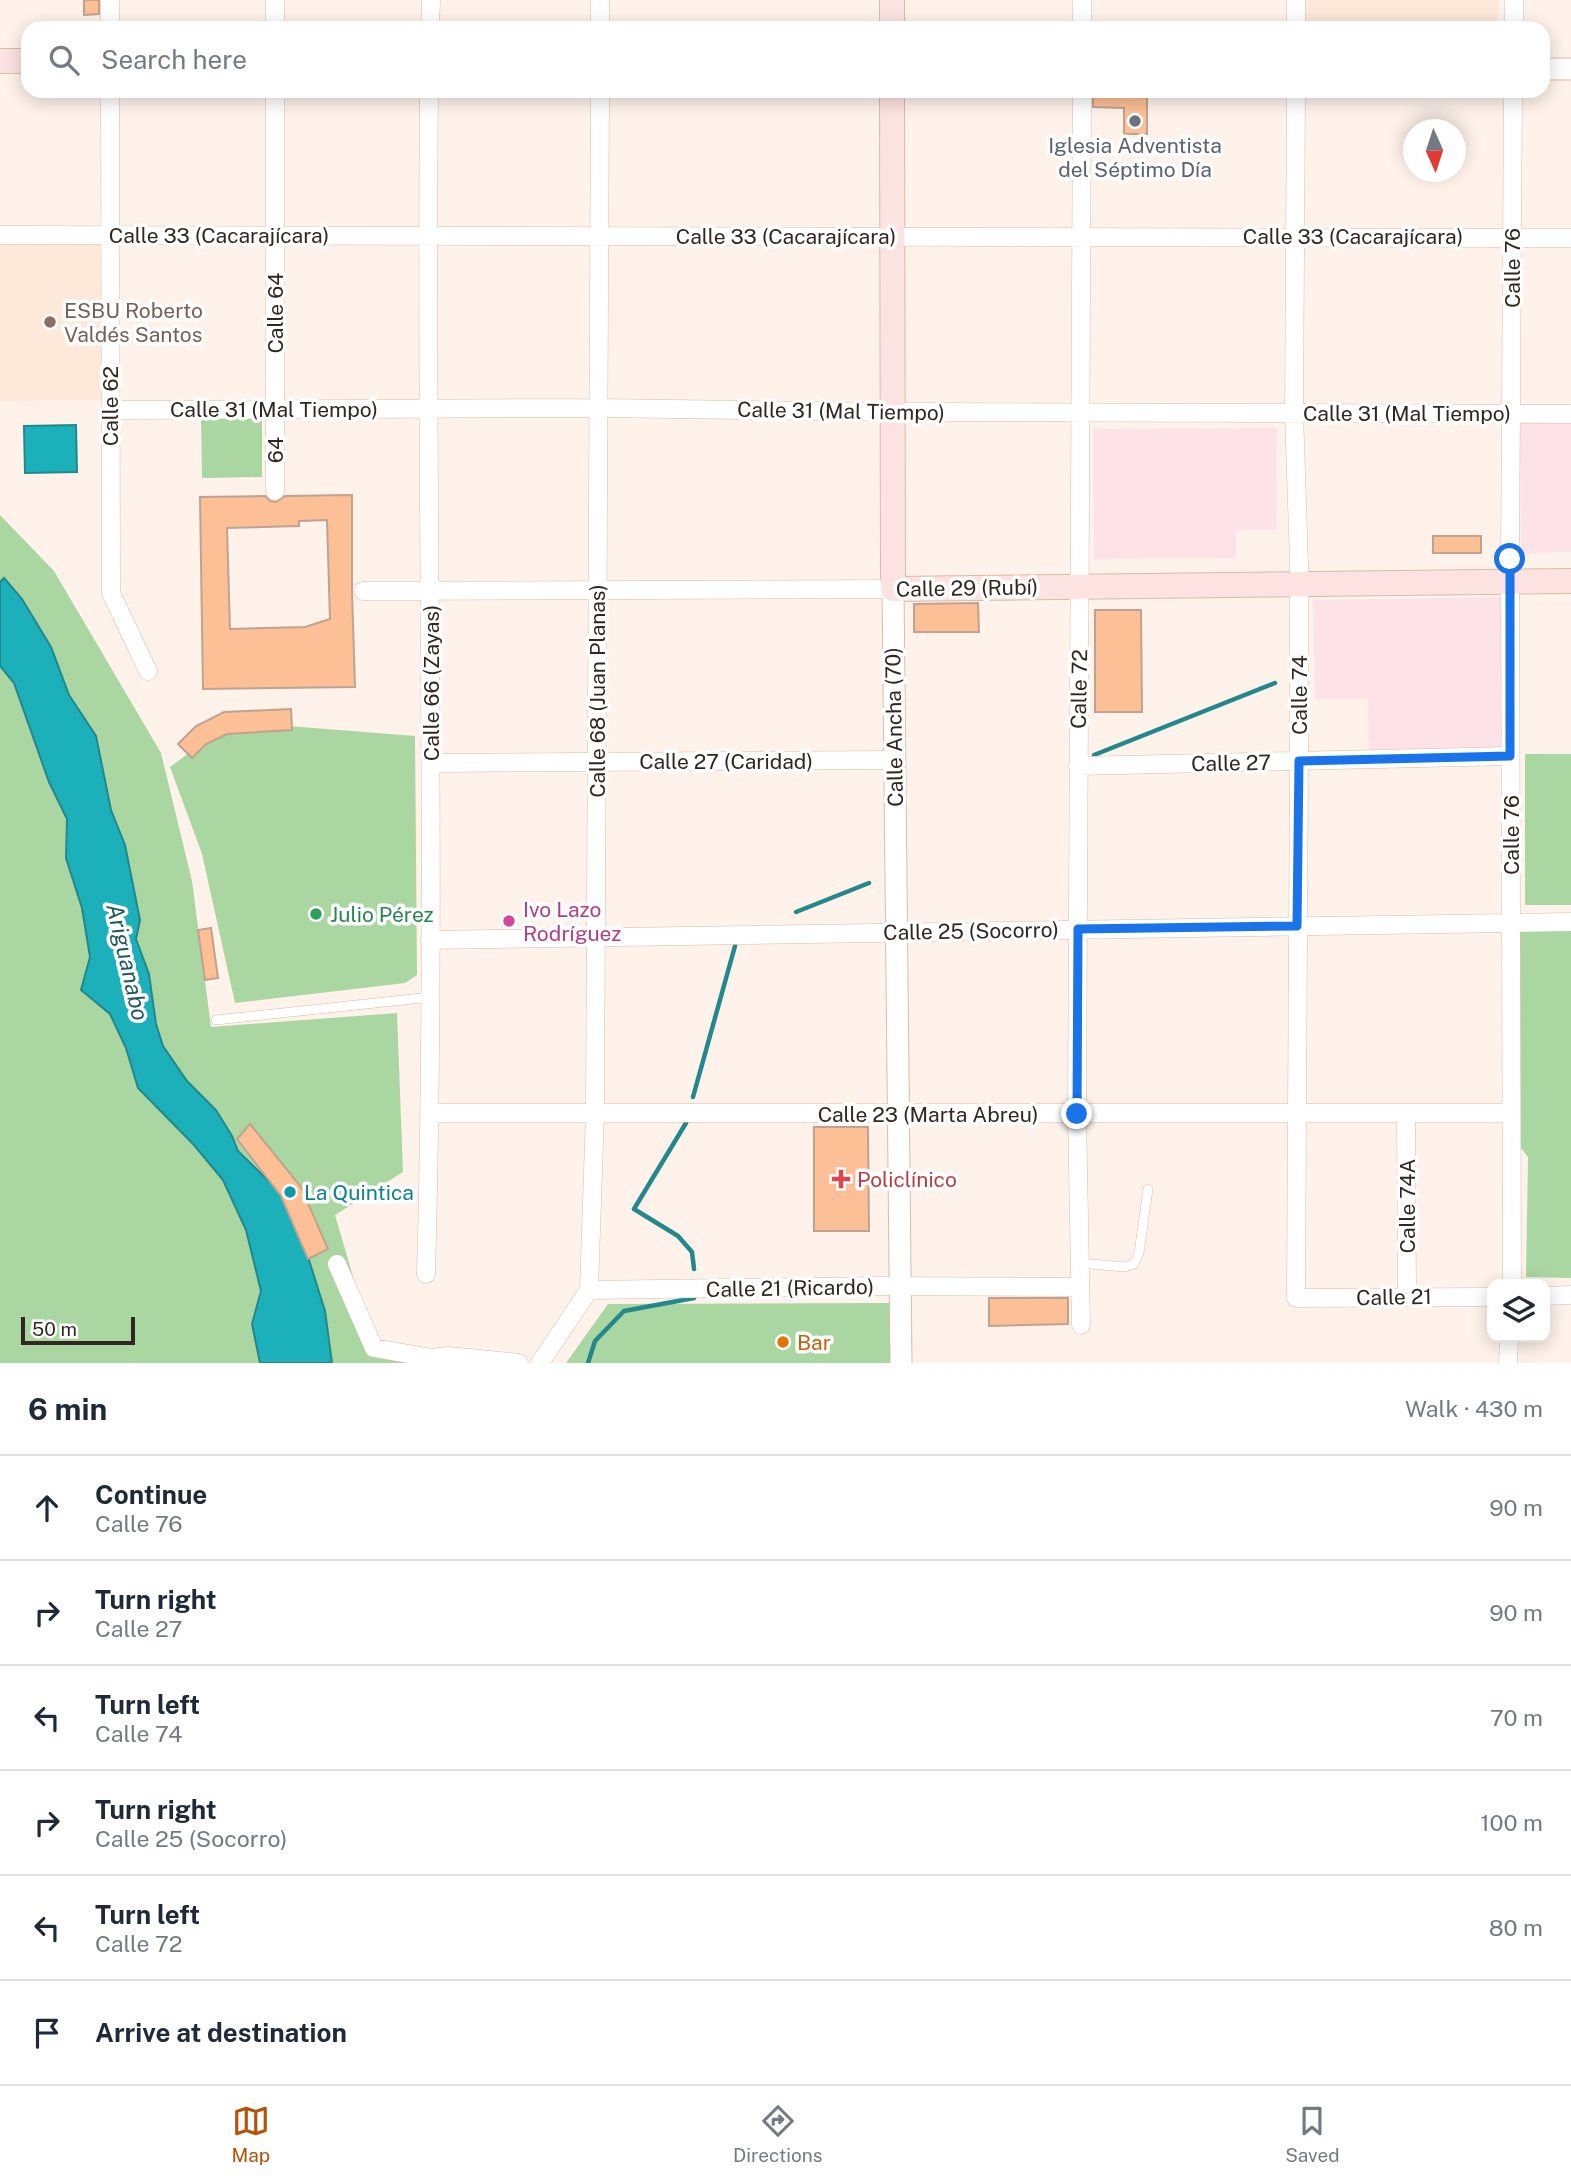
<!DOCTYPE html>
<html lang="en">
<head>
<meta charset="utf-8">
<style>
  :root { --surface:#fff; --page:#f6f6f7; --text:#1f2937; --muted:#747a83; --line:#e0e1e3; --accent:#b45309 }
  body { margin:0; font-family:"Public Sans",sans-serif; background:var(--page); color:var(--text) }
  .controls { position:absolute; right:21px; bottom:21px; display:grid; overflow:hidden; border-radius:14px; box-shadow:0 4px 18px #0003 }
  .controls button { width:63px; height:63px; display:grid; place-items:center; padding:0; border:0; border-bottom:2px solid var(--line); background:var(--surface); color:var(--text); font:35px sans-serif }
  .compass { position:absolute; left:1403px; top:119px; width:63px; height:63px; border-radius:50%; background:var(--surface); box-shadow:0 4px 18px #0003; rotate:177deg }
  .scale { position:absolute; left:21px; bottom:18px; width:114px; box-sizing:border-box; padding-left:7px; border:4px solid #322720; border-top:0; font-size:19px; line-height:24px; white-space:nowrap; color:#322720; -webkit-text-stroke:5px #fff; paint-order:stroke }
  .stop { position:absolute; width:21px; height:21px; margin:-16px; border:5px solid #1a73e8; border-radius:50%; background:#fff }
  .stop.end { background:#1a73e8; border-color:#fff; box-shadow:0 2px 7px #0008 }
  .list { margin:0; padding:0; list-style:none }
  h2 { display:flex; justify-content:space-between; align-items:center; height:91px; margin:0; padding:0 28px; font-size:30px }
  h2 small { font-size:23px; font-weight:400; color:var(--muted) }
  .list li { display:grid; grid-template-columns:46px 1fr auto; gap:21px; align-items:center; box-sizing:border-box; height:105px; padding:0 28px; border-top:2px solid var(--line) }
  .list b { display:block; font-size:26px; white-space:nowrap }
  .list p { margin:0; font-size:23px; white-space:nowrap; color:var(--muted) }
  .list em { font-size:23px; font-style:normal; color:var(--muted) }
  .icon { flex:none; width:38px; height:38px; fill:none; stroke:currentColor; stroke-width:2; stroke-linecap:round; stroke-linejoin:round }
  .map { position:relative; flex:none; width:1571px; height:1363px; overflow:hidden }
  .search { position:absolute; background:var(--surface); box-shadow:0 4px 18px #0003; left:21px; right:21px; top:21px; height:77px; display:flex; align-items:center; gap:18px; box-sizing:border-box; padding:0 24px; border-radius:21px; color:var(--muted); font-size:26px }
  .sheet { height:721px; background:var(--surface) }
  nav { display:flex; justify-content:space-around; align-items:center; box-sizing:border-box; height:98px; border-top:2px solid var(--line); background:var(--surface); font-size:19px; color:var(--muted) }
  nav a { display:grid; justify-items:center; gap:4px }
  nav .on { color:var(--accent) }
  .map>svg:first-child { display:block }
  .industrial { fill:#fde2e8 }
  .built { fill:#fee8d9 }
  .green { fill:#aad6a2 }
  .water { fill:#1cb1ba; stroke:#23888c; stroke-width:2 }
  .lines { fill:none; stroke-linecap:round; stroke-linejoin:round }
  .stream { stroke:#23888c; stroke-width:4.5 }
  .building { fill:#fdbf95; stroke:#bfa390; stroke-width:2; fill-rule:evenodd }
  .service-casing { stroke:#d9bca9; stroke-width:10 }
  .minor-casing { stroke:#d9bca9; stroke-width:19 }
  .tertiary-casing { stroke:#d9bca9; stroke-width:23 }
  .secondary-casing { stroke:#d9bca9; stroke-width:26 }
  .service { stroke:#fff; stroke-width:9 }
  .minor { stroke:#fff; stroke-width:18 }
  .tertiary { stroke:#fff; stroke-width:21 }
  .secondary { stroke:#fce3e1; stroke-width:24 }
  .route { stroke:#1a73e8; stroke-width:9 }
  .worship-dot { fill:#6b7280; stroke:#fff; stroke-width:2.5 }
  .education-dot { fill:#8d6e63; stroke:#fff; stroke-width:2.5 }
  .leisure-dot { fill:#2e9e5b; stroke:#fff; stroke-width:2.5 }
  .hotel-dot { fill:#d1479c; stroke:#fff; stroke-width:2.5 }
  .health-dot { fill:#e0444e; stroke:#fff; stroke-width:2.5 }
  .culture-dot { fill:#0f9aa8; stroke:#fff; stroke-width:2.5 }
  .food-dot { fill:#e8710a; stroke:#fff; stroke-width:2.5 }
  .labels { text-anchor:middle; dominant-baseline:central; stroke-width:7; stroke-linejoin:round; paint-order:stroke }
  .worship-label { font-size:21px; fill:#5b616d; stroke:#fff }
  .street-label { font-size:21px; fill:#322720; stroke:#fff }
  .education-label { font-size:21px; fill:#785e54; stroke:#fff; text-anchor:start }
  .hotel-label { font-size:21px; fill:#b23c85; stroke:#fff; text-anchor:start }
  .leisure-label { font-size:21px; fill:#27864d; stroke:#fff; text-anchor:start }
  .health-label { font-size:21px; fill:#be3a42; stroke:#fff; text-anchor:start }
  .culture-label { font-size:21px; fill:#0d838f; stroke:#fff; text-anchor:start }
  .food-label { font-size:21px; fill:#c56008; stroke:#fff; text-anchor:start }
  .water-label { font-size:23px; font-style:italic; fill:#20585b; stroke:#fff }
</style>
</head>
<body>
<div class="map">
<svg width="1571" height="1363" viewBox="0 0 1571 1363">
  <rect width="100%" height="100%" fill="#fef2ea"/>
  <path class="industrial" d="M1520,423H1571V552L1521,553Z
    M1277,428V530H1236V558L1094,559L1093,429Z
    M1503,597L1506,748L1369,751L1368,699H1315L1313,600Z"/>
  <path class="built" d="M1305,0H1499L1498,28H1305Z
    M100,244L102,400L0,401V245Z"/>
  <path class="green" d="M262,417V477L202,478L201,418Z
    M0,515L54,571L161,753L192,881L211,1027L397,1013L403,1172L335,1215L374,1348L455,1363H0Z
    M288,726L415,736L417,975L405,983L235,1003L202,854L170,767L220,730Z
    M1525,754H1571V905H1525Z
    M1518,930H1571V1278L1526,1277L1528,1157L1520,1147Z
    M891,1303L890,1363H566L608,1304Z"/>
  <path class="water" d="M76,425L77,472L25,473L24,426Z
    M4,578L22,599L51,647L69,695L96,736L111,810L125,845L140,920L136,939L149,974L156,1024L163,1046L187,1081L216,1110L232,1136L238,1151L291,1203L325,1311L332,1363H260L252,1324L261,1291L246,1230L223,1180L194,1145L138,1088L126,1048L110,1014L81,990L90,957L82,908L66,858L67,819L49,782L14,683L0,666V582Z"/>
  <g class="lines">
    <path class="stream" d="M1094,755L1275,683
      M796,912L869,883
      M693,1097L735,946
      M686,1123L634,1209L678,1236L692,1252L694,1269
      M588,1363L595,1341L624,1311L694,1298"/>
  </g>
  <path class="building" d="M84,0H99V14L84,15Z
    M1093,91H1147V134H1124V108L1093,107Z
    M352,495V592L355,687L203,689L200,497L265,496L270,501L276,502L285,496ZM327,520L330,619L305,627L230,629L227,528L299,526V521Z
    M1433,536H1481V553H1433Z
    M978,603L979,632H914V604Z
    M1095,610H1141L1142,712H1095Z
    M291,709L292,730L227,734L206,744L192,758L178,744L196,726L224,712Z
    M211,928L218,978L205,980L198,930Z
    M250,1124L301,1187L328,1249L308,1259L281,1196L237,1139Z
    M814,1127H868L869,1231H814Z
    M989,1298H1068V1324L989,1326Z"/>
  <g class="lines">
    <defs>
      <path id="service" d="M216,1020L431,997
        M1079,1263L1125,1267L1134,1264L1139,1253L1148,1189"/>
      <path id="minor" d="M275,0V28
        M1296,0V28
        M110,28V0
        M430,28L431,0
        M600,28V0
        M1082,28V0
        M1514,28V0
        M110,91L111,593L148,671
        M275,91V491
        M1296,91L1294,412L1299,563V761L1296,1298L1492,1297
        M0,235L1571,238
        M110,410L598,408L893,412L1571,414
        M363,591L893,589
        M432,763L895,760
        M1078,766L1510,756
        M430,940L1571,922
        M430,1113H1510
        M1406,1114L1407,1297
        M337,1264L374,1348L432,1358L449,1356L519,1363
        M426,1274C437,880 425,486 429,91
        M1512,1284L1510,559L1513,91
        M589,1290L595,1113L600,91
        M1545,1296L1571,1295
        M1081,1325L1077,1114L1082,91
        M540,1363L589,1290L882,1286L1079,1287
        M1508,1363L1509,1337"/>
      <path id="tertiary" d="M1543,69H1571
        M893,589L901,1363"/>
      <path id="secondary" d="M892,28V0
        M0,61H28
        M892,91L893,589L1571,581"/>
    </defs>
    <use href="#service" class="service-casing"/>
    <use href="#minor" class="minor-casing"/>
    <use href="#tertiary" class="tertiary-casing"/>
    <use href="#secondary" class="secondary-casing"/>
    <use href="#service" class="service"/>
    <use href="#minor" class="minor"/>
    <use href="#tertiary" class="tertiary"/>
    <use href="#secondary" class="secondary"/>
  </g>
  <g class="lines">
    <path class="route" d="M1077,1114L1078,929L1297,926L1299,761L1510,756V559"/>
  </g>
  <circle class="worship-dot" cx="1135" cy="121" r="7"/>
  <circle class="education-dot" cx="50" cy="322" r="7"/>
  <circle class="leisure-dot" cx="316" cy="914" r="7"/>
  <circle class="hotel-dot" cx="509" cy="921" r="7"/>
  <path class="health-dot" d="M837.5 1168.5h7v7h7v7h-7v7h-7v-7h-7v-7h7z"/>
  <circle class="culture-dot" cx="290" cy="1192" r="7"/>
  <circle class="food-dot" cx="783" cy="1342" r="7"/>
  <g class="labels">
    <g class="worship-label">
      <text x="1135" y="145">Iglesia Adventista<tspan x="1135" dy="24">del Séptimo Día</tspan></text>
    </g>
    <g class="street-label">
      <text x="219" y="235">Calle 33 (Cacarajícara)</text>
      <text x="786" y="236">Calle 33 (Cacarajícara)</text>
      <text x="1353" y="236">Calle 33 (Cacarajícara)</text>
      <text transform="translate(1512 268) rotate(-90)">Calle 76</text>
      <text transform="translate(275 313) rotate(-90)">Calle 64</text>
      <text transform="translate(110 406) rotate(-90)">Calle 62</text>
      <text x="274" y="409">Calle 31 (Mal Tiempo)</text>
      <text transform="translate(841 411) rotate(1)">Calle 31 (Mal Tiempo)</text>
      <text x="1407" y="413">Calle 31 (Mal Tiempo)</text>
      <text transform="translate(275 450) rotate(-90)">64</text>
      <text transform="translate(967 588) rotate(-1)">Calle 29 (Rubí)</text>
      <text transform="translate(431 683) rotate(-90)">Calle 66 (Zayas)</text>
      <text transform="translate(1079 689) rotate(-89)">Calle 72</text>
      <text transform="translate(597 691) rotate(-90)">Calle 68 (Juan Planas)</text>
      <text transform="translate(1299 695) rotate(-90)">Calle 74</text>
      <text transform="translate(894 727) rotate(-91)">Calle Ancha (70)</text>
      <text x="726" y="761">Calle 27 (Caridad)</text>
      <text transform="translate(1231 763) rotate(-1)">Calle 27</text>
      <text transform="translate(1511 835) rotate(-90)">Calle 76</text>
      <text transform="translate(971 931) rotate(-1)">Calle 25 (Socorro)</text>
      <text x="928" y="1114">Calle 23 (Marta Abreu)</text>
      <text transform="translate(1407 1206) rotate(-90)">Calle 74A</text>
      <text transform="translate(790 1288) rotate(-1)">Calle 21 (Ricardo)</text>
      <text transform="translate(1394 1297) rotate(-1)">Calle 21</text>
    </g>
    <g class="education-label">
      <text x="64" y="310">ESBU Roberto<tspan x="64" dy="24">Valdés Santos</tspan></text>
    </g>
    <g class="hotel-label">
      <text x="523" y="909">Ivo Lazo<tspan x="523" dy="24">Rodríguez</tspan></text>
    </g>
    <g class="leisure-label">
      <text x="330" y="914">Julio Pérez</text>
    </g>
    <g class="health-label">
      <text x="857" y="1179">Policlínico</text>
    </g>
    <g class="culture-label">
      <text x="304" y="1192">La Quintica</text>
    </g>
    <g class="food-label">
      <text x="797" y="1342">Bar</text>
    </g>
    <g class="water-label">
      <text transform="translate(128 962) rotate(77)">Ariguanabo</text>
    </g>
  </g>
</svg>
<div class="controls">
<button><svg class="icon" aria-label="layers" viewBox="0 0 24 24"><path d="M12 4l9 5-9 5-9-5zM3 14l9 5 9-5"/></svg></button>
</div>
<svg class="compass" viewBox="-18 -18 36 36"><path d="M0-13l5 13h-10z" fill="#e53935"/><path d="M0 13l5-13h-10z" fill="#747a83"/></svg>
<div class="scale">50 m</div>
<div class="stop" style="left:1510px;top:559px"></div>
<div class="stop end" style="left:1077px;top:1114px"></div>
<div class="search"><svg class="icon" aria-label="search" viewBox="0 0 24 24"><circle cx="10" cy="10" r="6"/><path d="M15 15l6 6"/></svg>Search here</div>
</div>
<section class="sheet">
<h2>6 min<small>Walk · 430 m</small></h2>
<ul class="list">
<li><svg class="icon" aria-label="ahead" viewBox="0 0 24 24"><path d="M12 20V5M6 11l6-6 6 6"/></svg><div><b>Continue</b><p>Calle 76</p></div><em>90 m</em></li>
<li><svg class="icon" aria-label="right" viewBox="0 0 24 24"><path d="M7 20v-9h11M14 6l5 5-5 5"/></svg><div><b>Turn right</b><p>Calle 27</p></div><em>90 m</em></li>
<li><svg class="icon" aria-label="left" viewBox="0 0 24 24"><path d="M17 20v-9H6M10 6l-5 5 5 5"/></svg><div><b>Turn left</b><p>Calle 74</p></div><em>70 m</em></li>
<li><svg class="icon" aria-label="right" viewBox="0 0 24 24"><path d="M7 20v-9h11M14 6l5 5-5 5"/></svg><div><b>Turn right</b><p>Calle 25 (Socorro)</p></div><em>100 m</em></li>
<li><svg class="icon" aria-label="left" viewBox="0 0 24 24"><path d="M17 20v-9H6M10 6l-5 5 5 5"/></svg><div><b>Turn left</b><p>Calle 72</p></div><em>80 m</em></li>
<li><svg class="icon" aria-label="arrive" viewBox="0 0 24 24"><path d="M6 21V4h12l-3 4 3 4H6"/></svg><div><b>Arrive at destination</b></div></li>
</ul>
</section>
<nav>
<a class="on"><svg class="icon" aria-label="map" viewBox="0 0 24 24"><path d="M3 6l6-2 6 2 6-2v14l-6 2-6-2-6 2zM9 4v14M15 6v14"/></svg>Map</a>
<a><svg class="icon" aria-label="directions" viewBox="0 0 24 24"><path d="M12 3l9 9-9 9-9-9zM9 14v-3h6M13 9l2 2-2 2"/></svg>Directions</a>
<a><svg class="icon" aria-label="saved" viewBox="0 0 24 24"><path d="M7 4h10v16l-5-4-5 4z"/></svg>Saved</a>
</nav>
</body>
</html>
